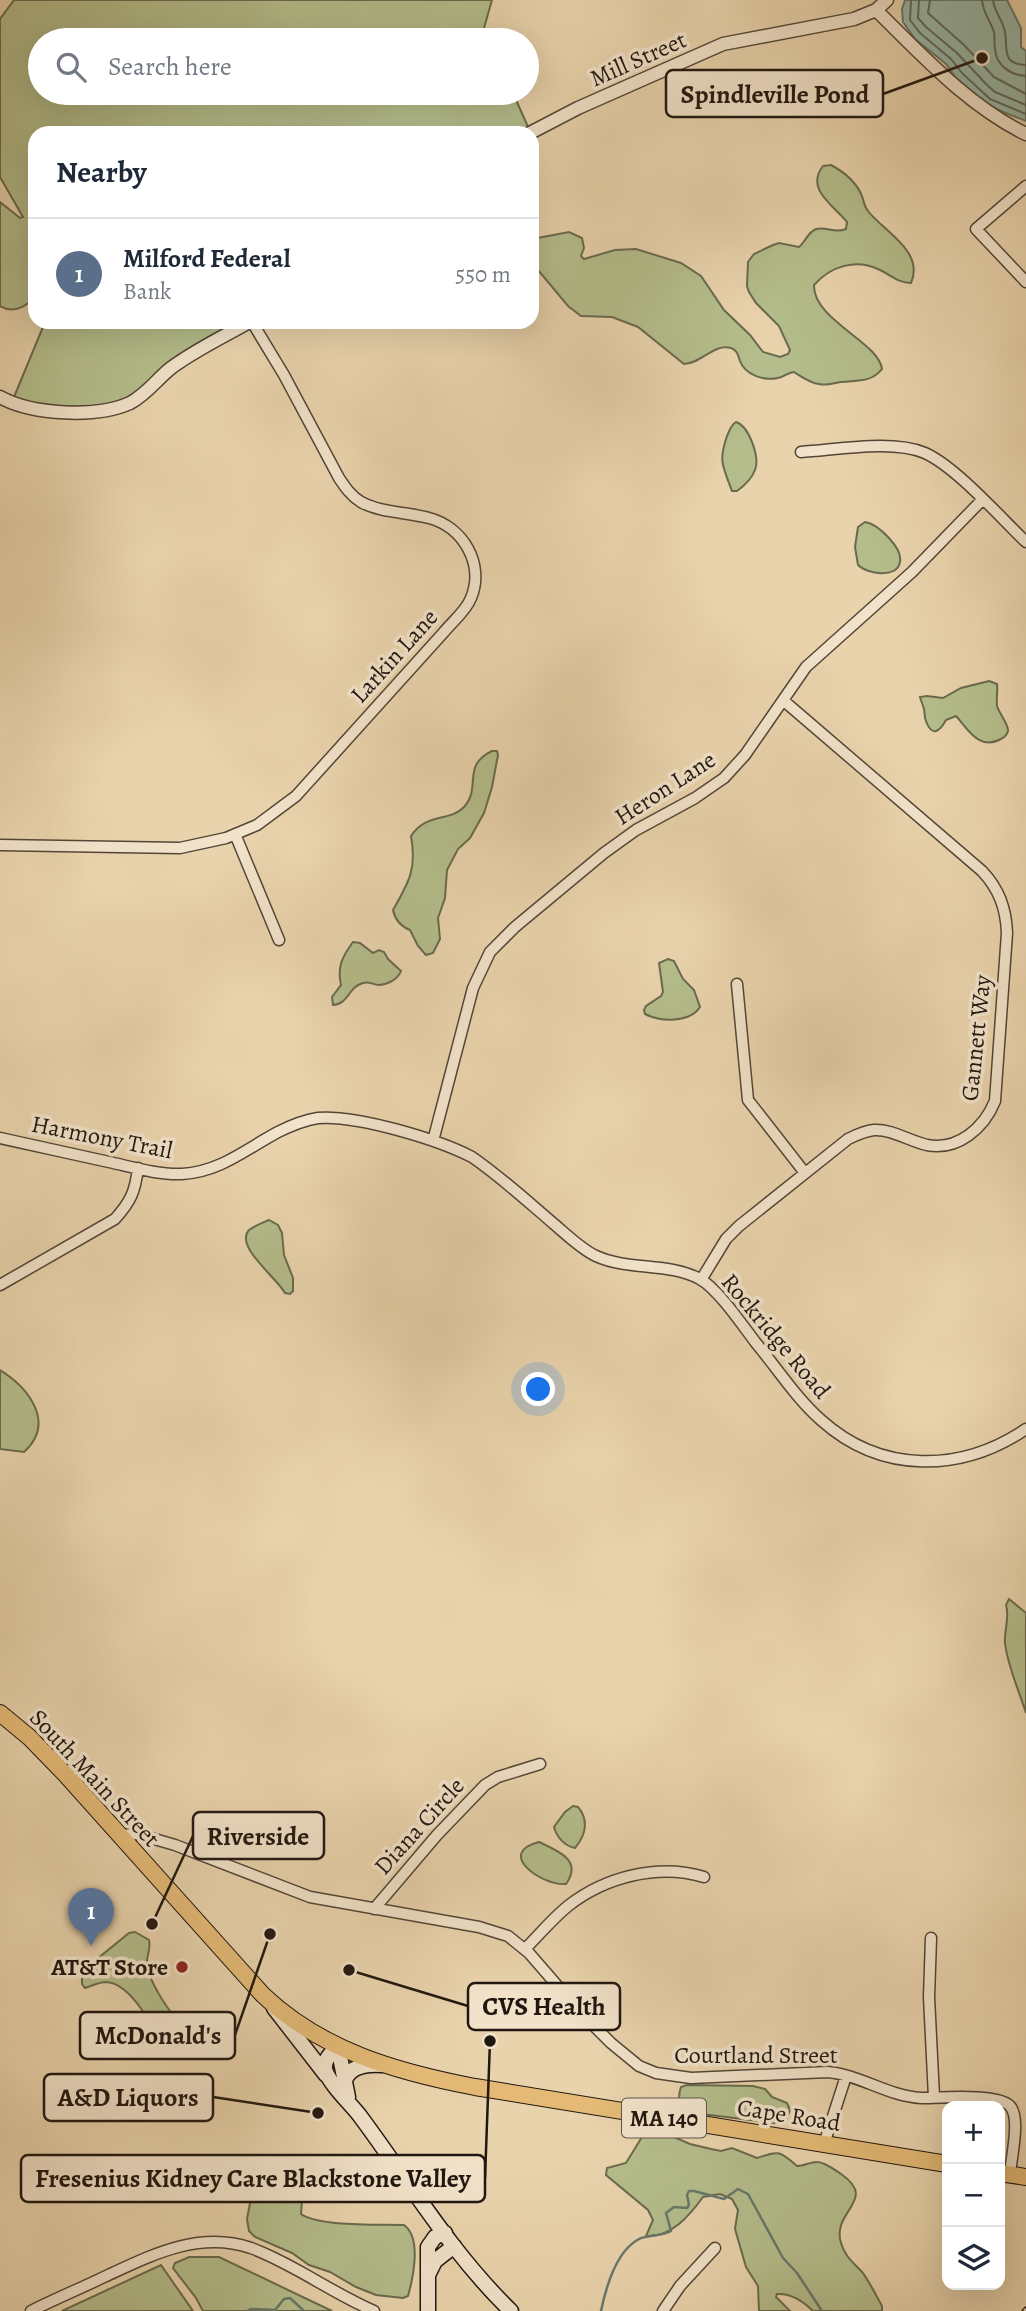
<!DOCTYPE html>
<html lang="en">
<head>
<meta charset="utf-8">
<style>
  :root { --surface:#fff; --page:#f6f6f7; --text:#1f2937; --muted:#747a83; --line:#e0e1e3; --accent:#ea580c }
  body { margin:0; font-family:Alegreya,serif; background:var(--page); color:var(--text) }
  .controls { position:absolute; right:21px; bottom:21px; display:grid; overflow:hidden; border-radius:14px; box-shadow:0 7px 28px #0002 }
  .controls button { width:63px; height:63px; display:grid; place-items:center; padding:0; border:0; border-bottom:2px solid var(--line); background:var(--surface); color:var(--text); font:35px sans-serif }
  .you { position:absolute; left:539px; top:1390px; width:24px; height:24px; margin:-18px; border:5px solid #fff; border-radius:50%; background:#1a73e8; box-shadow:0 0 0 10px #1a73e833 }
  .badge { display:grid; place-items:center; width:46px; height:46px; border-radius:50%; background:var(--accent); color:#fff; font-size:23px; font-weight:700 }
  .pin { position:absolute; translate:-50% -58px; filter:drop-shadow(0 2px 4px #0008) }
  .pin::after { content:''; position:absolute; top:37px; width:24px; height:21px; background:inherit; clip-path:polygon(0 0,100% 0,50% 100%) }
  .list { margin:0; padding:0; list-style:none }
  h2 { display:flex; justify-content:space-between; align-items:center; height:91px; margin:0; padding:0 28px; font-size:30px }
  h2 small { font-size:23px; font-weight:400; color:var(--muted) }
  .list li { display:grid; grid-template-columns:46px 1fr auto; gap:21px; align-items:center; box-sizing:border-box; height:112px; padding:0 28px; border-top:2px solid var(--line) }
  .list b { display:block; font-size:26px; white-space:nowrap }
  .list p { margin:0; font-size:23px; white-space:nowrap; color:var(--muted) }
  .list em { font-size:23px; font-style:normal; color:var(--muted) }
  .icon { flex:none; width:38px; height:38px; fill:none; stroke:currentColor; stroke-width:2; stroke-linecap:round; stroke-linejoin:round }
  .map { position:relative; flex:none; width:1026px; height:2311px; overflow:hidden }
  .search { position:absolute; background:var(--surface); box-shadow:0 7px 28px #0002; left:28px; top:28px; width:511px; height:77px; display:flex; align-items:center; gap:18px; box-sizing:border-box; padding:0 24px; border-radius:38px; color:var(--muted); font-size:26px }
  .panel { position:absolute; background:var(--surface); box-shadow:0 7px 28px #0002; left:28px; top:126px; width:511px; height:203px; border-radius:21px }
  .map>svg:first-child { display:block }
  .green { fill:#b4bd8b; stroke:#6a6a4e; stroke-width:2 }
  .water { fill:#97b8a9; stroke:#68786c; stroke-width:2 }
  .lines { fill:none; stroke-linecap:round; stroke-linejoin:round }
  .shore { stroke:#5c685c; stroke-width:2 }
  .stream { stroke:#68786c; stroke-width:2.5 }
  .minor-casing { stroke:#534637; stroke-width:13 }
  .tertiary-casing { stroke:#534637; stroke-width:15 }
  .secondary-casing { stroke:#211710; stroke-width:17 }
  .primary-casing { stroke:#211710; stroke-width:18 }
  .minor { stroke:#f1e2c9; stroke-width:10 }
  .tertiary { stroke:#f1e2c9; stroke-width:12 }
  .secondary { stroke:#f1e2c9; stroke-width:14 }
  .primary { stroke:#e4ba76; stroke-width:16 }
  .rail-casing { stroke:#211710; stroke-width:5 }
  .rail { stroke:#f1e2c9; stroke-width:2.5; stroke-dasharray:8; stroke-linecap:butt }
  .poi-dot { fill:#8f2418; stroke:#f1e2c9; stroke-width:2.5 }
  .labels { text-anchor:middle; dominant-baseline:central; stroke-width:7; stroke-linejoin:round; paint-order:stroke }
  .shield { fill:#f1e2c9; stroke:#5f5448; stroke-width:2 }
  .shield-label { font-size:23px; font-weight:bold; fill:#211710 }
  .street-label { font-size:24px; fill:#211710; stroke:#f1e2c9 }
  .poi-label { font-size:24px; font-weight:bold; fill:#211710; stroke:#f1e2c9; text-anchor:end }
  .leader { fill:none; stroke:#211710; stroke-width:2.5 }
  .callout-dot { fill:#211710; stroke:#f1e2c9; stroke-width:2.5 }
  .callout { fill:#f1e2c9; stroke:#211710; stroke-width:2.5 }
  .callout-label { font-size:26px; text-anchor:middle; font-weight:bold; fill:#211710 }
</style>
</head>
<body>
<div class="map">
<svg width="1026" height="2311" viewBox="0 0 1026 2311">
  <rect width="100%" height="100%" fill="#e9d3ac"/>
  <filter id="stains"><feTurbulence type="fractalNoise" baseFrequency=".00286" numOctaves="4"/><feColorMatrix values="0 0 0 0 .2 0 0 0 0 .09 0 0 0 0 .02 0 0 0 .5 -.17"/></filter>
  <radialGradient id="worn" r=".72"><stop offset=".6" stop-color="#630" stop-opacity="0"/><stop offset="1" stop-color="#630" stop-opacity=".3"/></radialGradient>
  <path class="green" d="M14,0H492L484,28L489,40H40V93H513L529,129L521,133H35V298C24,307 14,314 0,306V202L20,218L23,217L0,177V19Z
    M831,165C844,172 856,181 862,196C864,202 864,206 868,211C883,231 925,251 911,283C898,283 891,275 880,270C856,258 831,266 814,285C813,320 879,342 882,369C871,383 857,380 841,382C833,383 828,386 819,384C810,383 802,377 794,372C787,373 784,377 778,378C764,381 745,375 740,361C738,355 737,350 731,348C714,343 701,364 684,364L638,327L612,317L581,316L568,306L532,263V239L569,232L582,238L584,248L581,256L584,259L615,250L636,249L681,263L701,276L724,310L750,335L763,352L780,357L788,354L790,350L779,326L756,303L749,292L747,286L748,262L754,254L773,245L779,243L799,247C805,242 808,232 816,229C826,226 835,234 846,229L847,222C833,205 805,189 823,166Z
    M45,322H235L184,352L137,395L118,403L83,407L36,405L14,397Z
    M736,422C749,426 760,457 755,470C752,478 744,486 737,491H732C723,466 718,462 727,436C730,430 730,426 736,422Z
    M865,522C878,524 903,548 900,562C897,579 867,574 858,565L855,547L858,527Z
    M989,681L997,684C998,691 996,699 997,706C999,713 1009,725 1008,731C1007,735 1003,738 1001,739C979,751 968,729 956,716L946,720C940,731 932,738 926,721C924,717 925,713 924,709C923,705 921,701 920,697L927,696L943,698L961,688Z
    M492,751H497L498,755L492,787L484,813L470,838L458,849L447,870L445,898L438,918L440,939L433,953L426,955L418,946L410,930C400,926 395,920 393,910C409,882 417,869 411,836C427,812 450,822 464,807C482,787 461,766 492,751Z
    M353,942L360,943L373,953L379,950L384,952L388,959L401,971C398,979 389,984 379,985C373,985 369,981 363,983C348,987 349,1004 333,1005L332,997L341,985C337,967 342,957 353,942Z
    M668,959L674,961L683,979L694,990L700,1007C690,1023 660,1022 645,1014L644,1010L646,1006L661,996L663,992L659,963Z
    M269,1220L278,1225L282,1233L284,1255L293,1278V1291L290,1294L285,1293C277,1278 234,1246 249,1230C254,1226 262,1223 269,1220Z
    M0,1370C29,1388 56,1423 24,1452L0,1449Z
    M1009,1599L1026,1613V1713C1019,1690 1008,1668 1005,1643C1004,1630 1010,1617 1006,1605Z
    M573,1806L578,1807C589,1820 586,1835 575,1848C565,1846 557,1838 554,1827L565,1812Z
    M539,1842C558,1851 583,1860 566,1884C542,1886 495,1853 539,1842Z
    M135,1932L149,1940C151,1949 147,1954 147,1962C146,1975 169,2016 181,2020C187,2022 196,2018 203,2018C195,2029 179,2045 165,2044L162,2041C150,2023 130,1983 106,1982C99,1982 92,1986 85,1988L82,1984V1975L86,1968L129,1933Z
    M687,2085L753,2086L765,2089L772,2097L787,2103L790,2110L786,2120L775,2123L686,2112C678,2107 678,2095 681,2087Z
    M651,2134L674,2137L690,2144L711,2149L721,2151L732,2148L757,2158C779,2151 779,2150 797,2166C804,2166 810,2162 817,2162C825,2162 835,2170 841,2174C879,2200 831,2211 841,2243C845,2257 854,2263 863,2273C870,2283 876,2295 882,2306V2311H813C803,2301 791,2293 777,2294L776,2297L790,2311H759L758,2286L746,2267L735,2229L738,2210L732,2199L720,2194L703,2197C690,2215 671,2238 646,2236L653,2220L648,2210L606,2175L607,2168L626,2163L642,2137Z
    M279,2158L300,2173L303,2186L301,2214C319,2227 380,2224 404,2225C422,2238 413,2278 408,2296L403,2298L376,2295L356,2287L330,2272L309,2265L292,2253L255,2237L249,2231L247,2219L250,2203L242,2193V2187L264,2167L268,2159Z
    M189,2257H219L332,2311H203L196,2298L173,2268L175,2263Z
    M161,2265L193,2311H62Z"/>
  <path class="water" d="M905,0H1007L1021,28V47L1026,51V121L986,105L956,78L946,64L915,39L903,22L902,9Z"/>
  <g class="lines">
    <path class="shore" d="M911,0L910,20L920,33L951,59L962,73L990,99L1026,114
      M919,0L918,18L926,27L957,53L987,85L995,92L1026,105
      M930,0L928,13L964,45L994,77L1026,94
      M982,0C983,13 990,20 994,32C995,37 994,43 995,49C996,65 1010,75 1026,76
      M993,0C994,12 1003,20 1005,32C1008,49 1001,64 1026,65"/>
    <path class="stream" d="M247,2311L251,2309L275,2310L284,2299L290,2298L304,2311
      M601,2311C606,2287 616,2251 639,2239C649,2234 661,2237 671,2231L666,2213L674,2207L687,2208L689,2205L687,2195L689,2191H694L724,2199L738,2189L748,2194L783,2258L797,2273L822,2311"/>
    <defs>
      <path id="minor" d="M1026,186L976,229L1026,282
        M801,452C836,450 892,439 925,453C956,467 1000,517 1026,542
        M235,834L279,940
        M0,845L180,848L226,838L257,825L296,796L444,632C453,621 466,611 471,598C485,564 463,527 429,518C407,512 381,513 361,502C351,496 345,487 339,478L284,375L252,322
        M737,984L748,1100L805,1173
        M0,1138C36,1146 73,1154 109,1162C132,1167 158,1175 182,1174C220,1172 246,1149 278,1132C290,1126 305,1120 318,1118C357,1115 437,1139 472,1157C501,1177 527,1201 554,1224C567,1235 581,1249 596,1256C629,1271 668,1262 700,1279C718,1289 743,1326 756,1343C777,1368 796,1398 821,1420C881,1474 961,1473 1026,1429
        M433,1141L473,988L490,952L515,927L604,853L636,830L695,798L724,778L745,755L806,667L912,572L982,500
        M701,1280L726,1239L739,1226L848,1139C856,1135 865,1131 874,1130C892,1129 909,1141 927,1145C958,1151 984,1128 995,1101L1007,933C1006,908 999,889 982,871L784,701
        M0,1285L115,1219C131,1201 135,1192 138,1168
        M119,1835L137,1834L175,1845L310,1897L479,1927L508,1936L529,1953L581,2013L611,2043L639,2066L656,2073L691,2078L828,2072C860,2075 888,2096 921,2098C939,2098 998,2093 1010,2106C1021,2118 1011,2158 1010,2174
        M374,1909L437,1835L485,1785L498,1777L540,1764
        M931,1938L929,1997L934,2097
        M525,1949C539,1935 552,1919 568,1906C605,1877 658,1863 704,1877
        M824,2144L846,2076
        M31,2311C55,2299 79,2289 104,2277C150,2256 198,2230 251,2248C294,2264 332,2293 374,2311
        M663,2311L680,2286L715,2248"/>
      <path id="tertiary" d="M876,10C921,54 968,106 1026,134
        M530,133L578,108L723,44L854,19L876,10L887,0
        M0,397C32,415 97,418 130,403C146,395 157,379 171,368C195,350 223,337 249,322"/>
      <path id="secondary" d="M274,2008L326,2075
        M338,2047C331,2053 324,2059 325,2069C328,2083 351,2104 360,2116C409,2182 452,2254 511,2311
        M338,2047L348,2097
        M344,2084C347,2066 366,2064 382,2065
        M429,2273L435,2261L454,2246
        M428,2311V2247L435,2237L445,2233"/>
      <path id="primary" d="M0,1713L29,1737L65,1774L263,1995C322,2051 397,2072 475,2087L947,2164
        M1000,2173L1026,2177"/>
    </defs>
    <use href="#minor" class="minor-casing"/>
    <use href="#tertiary" class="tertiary-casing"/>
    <use href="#secondary" class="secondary-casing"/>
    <use href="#primary" class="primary-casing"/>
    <use href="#minor" class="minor"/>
    <use href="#tertiary" class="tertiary"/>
    <use href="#secondary" class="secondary"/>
    <use href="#primary" class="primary"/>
    <defs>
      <path id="rail" d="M1024,2311L1026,2309"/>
    </defs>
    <use href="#rail" class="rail-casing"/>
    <use href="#rail" class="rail"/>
  </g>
  <circle class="poi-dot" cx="182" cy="1967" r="7"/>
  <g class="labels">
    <rect class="shield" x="622" y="2098.5" width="84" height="39" rx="5"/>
    <g class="shield-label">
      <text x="664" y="2118">MA 140</text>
    </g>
    <g class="street-label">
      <text transform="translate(638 59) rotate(-24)">Mill Street</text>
      <text transform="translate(394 656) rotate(-48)">Larkin Lane</text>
      <text transform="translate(665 788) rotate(-33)">Heron Lane</text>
      <text transform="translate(976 1038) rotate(-84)">Gannett Way</text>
      <text transform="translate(102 1137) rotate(11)">Harmony Trail</text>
      <text transform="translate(776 1336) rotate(50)">Rockridge Road</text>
      <text transform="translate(95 1778) rotate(47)">South Main Street</text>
      <text transform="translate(419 1826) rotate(-48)">Diana Circle</text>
      <text x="756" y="2055">Courtland Street</text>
      <text transform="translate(789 2115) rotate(9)">Cape Road</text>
    </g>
    <g class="poi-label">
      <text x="168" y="1967">AT&amp;T Store</text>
    </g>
  </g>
  <path class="leader" d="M982 58L883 94M152 1924L193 1836M349 1970L468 2006M270 1934L235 2035M318 2113L213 2097M490 2041L485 2178"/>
  <g class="callout-dot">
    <circle cx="982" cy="58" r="7"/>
    <circle cx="152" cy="1924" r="7"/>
    <circle cx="349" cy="1970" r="7"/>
    <circle cx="270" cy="1934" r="7"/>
    <circle cx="318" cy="2113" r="7"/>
    <circle cx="490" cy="2041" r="7"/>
  </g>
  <g class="callout">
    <rect x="666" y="70" width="217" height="47" rx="7"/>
    <rect x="193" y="1812" width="131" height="47" rx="7"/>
    <rect x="468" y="1983" width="152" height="47" rx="7"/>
    <rect x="80" y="2012" width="155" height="47" rx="7"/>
    <rect x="44" y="2074" width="169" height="47" rx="7"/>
    <rect x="21" y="2155" width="464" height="47" rx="7"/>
  </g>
  <g class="callout-label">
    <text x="775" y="103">Spindleville Pond</text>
    <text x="258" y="1845">Riverside</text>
    <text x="544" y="2015">CVS Health</text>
    <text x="158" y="2044">McDonald's</text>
    <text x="128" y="2106">A&amp;D Liquors</text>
    <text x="253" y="2187">Fresenius Kidney Care Blackstone Valley</text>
  </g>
  <rect width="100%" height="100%" filter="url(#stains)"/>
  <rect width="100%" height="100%" fill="url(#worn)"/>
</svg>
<div class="controls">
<button>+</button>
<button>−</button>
<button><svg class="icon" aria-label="layers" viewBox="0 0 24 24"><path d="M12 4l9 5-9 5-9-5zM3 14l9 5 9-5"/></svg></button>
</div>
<div class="you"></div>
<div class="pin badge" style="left:91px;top:1946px;background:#5c6f8a">1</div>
<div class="search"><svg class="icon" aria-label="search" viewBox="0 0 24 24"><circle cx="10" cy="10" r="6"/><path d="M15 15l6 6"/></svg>Search here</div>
<section class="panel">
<h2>Nearby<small></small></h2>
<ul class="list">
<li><span class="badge" style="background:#5c6f8a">1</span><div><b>Milford Federal</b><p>Bank</p></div><em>550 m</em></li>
</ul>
</section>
</div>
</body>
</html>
